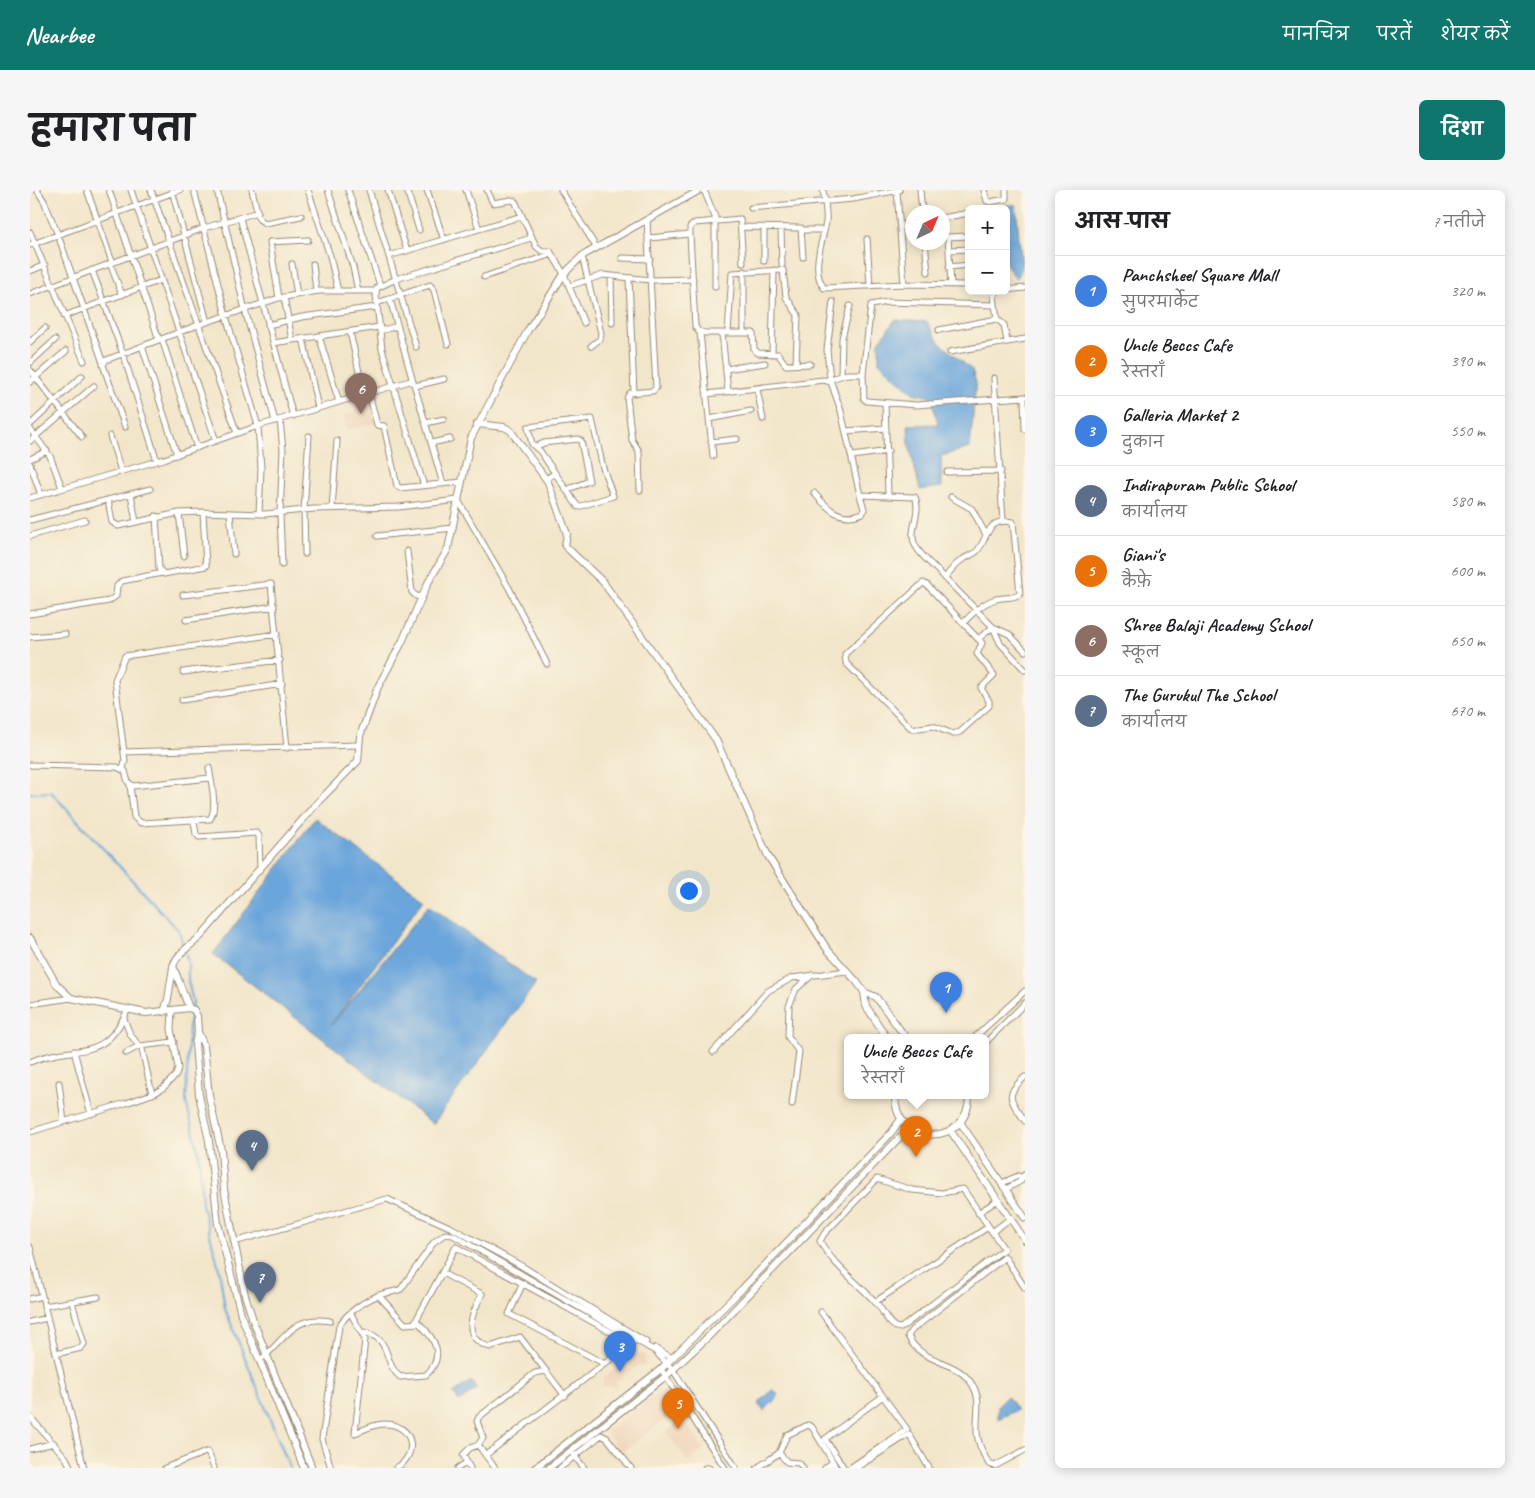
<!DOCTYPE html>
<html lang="hi">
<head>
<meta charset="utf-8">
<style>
  :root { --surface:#fff; --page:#f6f6f6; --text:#202124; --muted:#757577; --line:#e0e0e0; --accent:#0f766e }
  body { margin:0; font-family:Caveat,"Playpen Sans Deva",sans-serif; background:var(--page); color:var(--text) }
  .controls { position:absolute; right:15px; top:15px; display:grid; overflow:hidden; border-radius:8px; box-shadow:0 2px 12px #0003 }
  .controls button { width:45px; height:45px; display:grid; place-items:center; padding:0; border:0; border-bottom:1px solid var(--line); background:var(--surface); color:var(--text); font:25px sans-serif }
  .compass { position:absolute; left:875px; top:15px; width:45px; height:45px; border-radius:50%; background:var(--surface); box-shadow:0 2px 12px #0003; rotate:44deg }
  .you { position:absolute; left:658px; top:700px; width:18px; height:18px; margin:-12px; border:4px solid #fff; border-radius:50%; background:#1a73e8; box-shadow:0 0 0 8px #1a73e833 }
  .badge { display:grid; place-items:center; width:32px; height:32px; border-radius:50%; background:var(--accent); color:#fff; font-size:16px; font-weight:700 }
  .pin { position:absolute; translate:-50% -41px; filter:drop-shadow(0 1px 2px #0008) }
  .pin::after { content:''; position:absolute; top:26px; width:18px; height:15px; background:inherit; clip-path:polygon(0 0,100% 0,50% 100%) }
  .popup { position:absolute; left:814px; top:844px; width:145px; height:65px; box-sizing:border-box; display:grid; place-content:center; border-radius:8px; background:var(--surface); filter:drop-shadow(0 1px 4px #0005); font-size:16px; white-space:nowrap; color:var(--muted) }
  .popup b { font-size:19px; color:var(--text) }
  .popup::after { content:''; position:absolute; left:50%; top:100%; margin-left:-10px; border:10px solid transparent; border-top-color:var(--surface) }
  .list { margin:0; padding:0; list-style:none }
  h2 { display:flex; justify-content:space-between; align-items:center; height:65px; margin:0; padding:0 20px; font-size:21px }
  h2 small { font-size:16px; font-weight:400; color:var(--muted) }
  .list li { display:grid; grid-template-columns:32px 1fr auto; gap:15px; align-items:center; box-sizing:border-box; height:70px; padding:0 20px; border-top:1px solid var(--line) }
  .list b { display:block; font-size:19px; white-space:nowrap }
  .list p { margin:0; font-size:16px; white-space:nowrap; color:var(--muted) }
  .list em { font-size:16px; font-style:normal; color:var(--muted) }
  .map { position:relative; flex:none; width:995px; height:1278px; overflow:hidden; border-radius:8px }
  header { display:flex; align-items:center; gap:30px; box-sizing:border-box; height:70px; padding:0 25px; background:var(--accent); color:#fff }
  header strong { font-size:24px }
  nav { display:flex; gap:28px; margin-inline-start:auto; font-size:18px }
  .intro { display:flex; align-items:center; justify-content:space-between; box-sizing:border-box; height:120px; padding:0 30px }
  h1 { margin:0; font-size:35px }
  .button { padding:12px 22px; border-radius:8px; background:var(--accent); color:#fff; font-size:18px; font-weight:700 }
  main { display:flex; gap:30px; padding:0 30px }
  aside { flex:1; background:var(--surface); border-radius:8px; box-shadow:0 2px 12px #0003 }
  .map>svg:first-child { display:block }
  .built { fill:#f0d6bc }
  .water { fill:#6ba5db; stroke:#53687c }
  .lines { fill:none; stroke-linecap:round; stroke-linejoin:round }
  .stream { stroke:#6ba5db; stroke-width:2 }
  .minor-casing { stroke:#968874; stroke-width:7 }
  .tertiary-casing { stroke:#968874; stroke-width:8 }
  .minor { stroke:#fff; stroke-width:5 }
  .tertiary { stroke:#fff; stroke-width:6 }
</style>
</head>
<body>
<header>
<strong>Nearbee</strong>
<nav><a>मानचित्र</a><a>परतें</a><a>शेयर करें</a></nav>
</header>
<div class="intro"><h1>हमारा पता</h1><a class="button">दिशा</a></div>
<main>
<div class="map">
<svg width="995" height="1278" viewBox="0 0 995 1278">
  <rect width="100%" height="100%" fill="#fcf5e5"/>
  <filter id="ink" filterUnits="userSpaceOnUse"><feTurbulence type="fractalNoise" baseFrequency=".02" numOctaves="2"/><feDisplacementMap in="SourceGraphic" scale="10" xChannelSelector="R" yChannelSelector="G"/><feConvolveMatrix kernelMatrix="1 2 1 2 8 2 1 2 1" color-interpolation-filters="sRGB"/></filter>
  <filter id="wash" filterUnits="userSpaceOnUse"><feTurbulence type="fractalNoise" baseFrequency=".0096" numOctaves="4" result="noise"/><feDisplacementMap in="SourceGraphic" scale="20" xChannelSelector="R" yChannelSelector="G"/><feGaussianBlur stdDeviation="1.12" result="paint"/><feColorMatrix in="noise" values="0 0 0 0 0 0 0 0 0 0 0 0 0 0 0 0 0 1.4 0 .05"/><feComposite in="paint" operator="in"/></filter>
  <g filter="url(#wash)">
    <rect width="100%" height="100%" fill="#f2e6ca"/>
    <path class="built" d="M338,207L346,233L317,241L313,225L325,222L322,211Z
      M606,1163L615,1165V1175L607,1176L587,1191L586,1197L573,1196V1188Z
      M634,1199L650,1218L591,1263L576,1242Z
      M653,1229L674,1259L658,1272L636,1242Z"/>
    <path class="water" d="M969,15H986L992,78L986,89L976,74V19H965Z
      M865,130L897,132L909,152L942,180L946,192L940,258L911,266L912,297L890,300L879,255L878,235L908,234L901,207L883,203L849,172V152Z
      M285,628L394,709L301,835L399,715L506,793L403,934L183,764Z
      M441,1191L447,1199L429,1212L423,1203Z
      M743,1199L749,1206L734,1221L728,1214Z
      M977,1206L987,1220L968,1229V1215Z"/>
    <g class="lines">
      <path class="stream" d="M0,603L21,602L149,741L158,772V791L163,812L159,834L156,912L169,964L172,1015L189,1078L195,1119L260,1278"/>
    </g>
  </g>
  <g filter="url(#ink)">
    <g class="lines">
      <defs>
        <path id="minor" d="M7,0L14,11L28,45L73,173
          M57,0L82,72
          M79,0L129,150
          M101,0L186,251
          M121,0L207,243
          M142,0L177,132
          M164,0L196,126L228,236L231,278L229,324
          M187,0L215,120L245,231
          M222,0L229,29L235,33L271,26
          M278,0L300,66L308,101
          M298,0L323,77L328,101
          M318,0L350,95
          M339,0L386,157
          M358,0L377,61
          M377,0L389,40
          M397,0L414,50
          M436,0L449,39
          M457,0L463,13L481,10L485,11L506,56L512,61H520L534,84L554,133
          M531,0L566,57
          M674,0L685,27V97
          M793,0C795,11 797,21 796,32C793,51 780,80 794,98L874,94L939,95
          M890,0L892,22
          M954,0L957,11L960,12L976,9V0
          M867,1L874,94
          M721,18L823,9L869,0
          M210,28L263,226
          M912,28L939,23
          M712,37L771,38L773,67
          M751,37L752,75
          M734,38V71
          M771,40H794
          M0,42L54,171
          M660,44L665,136L668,141L675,143H723L724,159L728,163L748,164L756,175L780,174
          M619,48L660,44V37L665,33L710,29L713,73
          M837,49L840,96
          M895,52L898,82
          M0,55L150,0
          M920,60L939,59
          M359,66L492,26
          M552,66L571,143L570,149L561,156
          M592,68L620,69
          M80,73L92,105
          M262,74L267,105
          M283,74L286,101
          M919,77L939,75
          M62,80L93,164L127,271
          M0,81L15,75
          M714,81V143
          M581,86L582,133
          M454,87L522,64
          M599,89L604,203
          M921,95L918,47L939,46
          M539,96L573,85L621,90L663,89
          M976,100L995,98
          M0,104L174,38L228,22
          M254,107L262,150
          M249,108L240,52L278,50
          M360,109L383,192
          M347,113L400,95L404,100L418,154
          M964,115L857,112L841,115L833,184L834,209L837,211L886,215L995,207
          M34,126L131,90
          M967,129L964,106L967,101
          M238,135L272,127L347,117
          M909,140L967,129L974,135L977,152
          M350,141L367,136
          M320,142L334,204
          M670,143L683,266
          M692,143L698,202
          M698,143L702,83L753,80L756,107L768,125L766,174
          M289,146L309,212
          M273,148L288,218
          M132,149L167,258
          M0,152L15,138
          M243,153L349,137
          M112,156L147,265
          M920,162L995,149
          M742,164L744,80
          M0,173L25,150
          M696,179L735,173
          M0,180L52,247
          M811,185L812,148L820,116
          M964,188L973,331
          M800,189L797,160L803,112
          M797,190L817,184H833
          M0,192L36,161
          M385,196L414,189
          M727,199L733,229
          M339,203L347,235L354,236L367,296L370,298L432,292
          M677,204L793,190L801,192L811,221L830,305L885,307C892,322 878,340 885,355C891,367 906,378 915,388
          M994,207L995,239
          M855,213L858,304
          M679,229L721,221
          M250,230L253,260L250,324L252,375
          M396,233L414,229
          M0,235L52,186
          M95,237L73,175L76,170L168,135L249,108L289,101H346
          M0,239L20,266L32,298
          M816,241L856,238
          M80,246L91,281
          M0,251L64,196
          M681,252L707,249
          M401,253L420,249
          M505,257L514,253L548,249L551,251L559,291L536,300
          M823,266L858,261
          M0,269L17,261
          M0,274L11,305
          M917,282L971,281
          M516,289L525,283L510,261L502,254L498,237L562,229L573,278L583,306L548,317L525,283
          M394,296L352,159L346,105L347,98L366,89L501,48
          M610,300L609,261L602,250L597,208L600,203L623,201L626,198L617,30
          M784,303C798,319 810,332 833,323L834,319L830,305
          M101,304L106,332
          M921,307L942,319L955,343
          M0,308L134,269L228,236L380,191L384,194L413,294
          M78,310L82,332L88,336L149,323L173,322L235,324L284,319L369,317L428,310L479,398L517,474
          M302,319L307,251
          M149,323L154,366
          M200,323L204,364
          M126,326L129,379L134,384L176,376L173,322
          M0,330L120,299
          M0,346L55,330
          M347,346L423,338
          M377,361L382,402L386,406L392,407
          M275,364L274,320L279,246
          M893,393L897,395L952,453L947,464L964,485L951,498L959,511V516L930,542L923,544L903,536L882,539L816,473L815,464Z
          M153,405L241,394L257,558
          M0,424L79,411L86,406L87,396L92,391L132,383
          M156,430L244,416
          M933,433C943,423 952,413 966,409C974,407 983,409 990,404L983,332C954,327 958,352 946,362C942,365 936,367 932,370C925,374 920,381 915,388L963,437L970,453L995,480
          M963,437L979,444L995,461
          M0,447L35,444
          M948,449L963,437
          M153,482L250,470
          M152,510L252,494
          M94,562L328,555
          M0,575L87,577L95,581L98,592L103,596L180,588
          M93,579L95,571L85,490L95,466L247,444
          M100,595L104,627L111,633L180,629C188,619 181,591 179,578
          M164,632L166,644L169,647L227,643L229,646L230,678
          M0,814L41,808
          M94,829L100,844L109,856L96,863
          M944,848L995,801
          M955,853L995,813
          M109,856L144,852
          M112,859L122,904
          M44,861L61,924
          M683,862L738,801L762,788L817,781
          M0,872C45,852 72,876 97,821
          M995,887C973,906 981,910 995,931
          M29,893L34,932
          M762,914L769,862L758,847L759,816L766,799L782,785
          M0,942L96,913L125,903L133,898L146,885L148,878L141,839L142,822
          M847,989L882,1000L912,1003L933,999L974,1059L871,1138C859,1138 855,1123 848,1115C830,1094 803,1076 790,1051L794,1044Z
          M972,993L988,986L991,987
          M976,999L991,991L994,985
          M948,1023L968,1010
          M962,1042L981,1028
          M204,1052L357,1009L422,1038L490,1075L616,1152
          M0,1057L54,1278
          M412,1083L452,1104C442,1123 430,1149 460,1157L490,1147L516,1181
          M493,1093L479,1124L575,1174
          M995,1098L975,1067L882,1140L878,1146C890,1173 922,1169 939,1190C953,1207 946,1222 947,1241C947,1253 953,1264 959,1274L965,1276L995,1260
          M0,1109L12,1106
          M845,1112L958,1037
          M14,1116L68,1107
          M791,1122L877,1239L820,1278
          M321,1124L335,1149L325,1243C333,1240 346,1233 355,1234C383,1234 390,1264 366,1278
          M0,1132L17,1128
          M385,1132L426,1057L601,1153
          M333,1142C363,1148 352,1172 370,1187L396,1185C416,1166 405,1149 389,1133L375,1134L348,1105
          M625,1158L642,1168
          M26,1164L51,1158L54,1154L42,1112
          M229,1171C256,1150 262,1124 300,1131
          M631,1179L695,1278
          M0,1227L36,1268L41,1278
          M448,1255L453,1248L447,1231L449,1227L505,1183L516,1181L535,1206
          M0,1259L24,1253
          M749,1263L757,1245L778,1235L782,1237L803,1272
          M457,1264L603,1152
          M543,1264L554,1278
          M135,1278L176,1262H178L184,1278
          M301,1278L292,1249L309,1136C316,1124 334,1111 347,1106C355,1102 363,1103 371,1099L404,1052L415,1044L423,1045L625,1161L643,1180L706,1278
          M428,1278L436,1273
          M440,1278L433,1265L440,1258L448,1255L465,1278
          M530,1278L571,1245L577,1248L601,1278
          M675,1278H679
          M727,1278L749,1263L757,1272L769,1273L773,1278
          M795,1278L803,1272L806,1278
          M814,1278L795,1249L853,1206
          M826,1278L879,1244L899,1278"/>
        <path id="tertiary" d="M447,234L474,237L480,240L518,292L537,344L535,356L573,392L686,550L738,666L797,759L827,792L834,802L836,816L857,848
          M0,748L27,795L41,808L116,823L159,818L164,820L167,826L168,842L165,853L169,905L179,951L188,1034L212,1128L274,1278
          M834,802L846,807L876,848
          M159,818L143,776C148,762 161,756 171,746L287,613L328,571L330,546L348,497L372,452L398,393L418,359L441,248L498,140L534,84L552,66L670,0
          M134,822L138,809L143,777
          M168,842L174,856L179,906L191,960L194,999L215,1105L224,1133L282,1278
          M865,906C865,958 939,957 939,906
          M930,932L995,1028
          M920,940L995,1050
          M505,1278L631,1179L712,1099L861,943L871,929
          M519,1278L636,1186L680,1145L868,949L881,938"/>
      </defs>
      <use href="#minor" class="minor-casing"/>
      <use href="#tertiary" class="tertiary-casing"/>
      <use href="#minor" class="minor"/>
      <use href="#tertiary" class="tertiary"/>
    </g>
  </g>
</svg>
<div class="controls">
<button>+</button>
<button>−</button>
</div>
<svg class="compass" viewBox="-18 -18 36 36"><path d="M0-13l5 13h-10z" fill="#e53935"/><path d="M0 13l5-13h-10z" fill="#757577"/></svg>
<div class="you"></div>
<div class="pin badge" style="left:916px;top:823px;background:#3f7fe0">1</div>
<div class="pin badge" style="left:886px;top:967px;background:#e8710a">2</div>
<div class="popup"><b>Uncle Beccs Cafe</b>रेस्तराँ</div>
<div class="pin badge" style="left:590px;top:1182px;background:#3f7fe0">3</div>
<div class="pin badge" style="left:222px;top:981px;background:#5c6f8a">4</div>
<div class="pin badge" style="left:648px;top:1239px;background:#e8710a">5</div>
<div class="pin badge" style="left:331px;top:224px;background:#8d6e63">6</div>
<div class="pin badge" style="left:230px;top:1113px;background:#5c6f8a">7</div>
</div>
<aside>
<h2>आस-पास<small>7 नतीजे</small></h2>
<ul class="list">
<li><span class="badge" style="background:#3f7fe0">1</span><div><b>Panchsheel Square Mall</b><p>सुपरमार्केट</p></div><em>320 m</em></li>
<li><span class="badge" style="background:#e8710a">2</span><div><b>Uncle Beccs Cafe</b><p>रेस्तराँ</p></div><em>390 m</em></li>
<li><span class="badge" style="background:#3f7fe0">3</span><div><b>Galleria Market 2</b><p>दुकान</p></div><em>550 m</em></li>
<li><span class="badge" style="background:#5c6f8a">4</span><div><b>Indirapuram Public School</b><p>कार्यालय</p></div><em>580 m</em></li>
<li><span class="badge" style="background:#e8710a">5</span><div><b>Giani's</b><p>कैफ़े</p></div><em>600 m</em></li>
<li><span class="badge" style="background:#8d6e63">6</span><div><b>Shree Balaji Academy School</b><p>स्कूल</p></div><em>650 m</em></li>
<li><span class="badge" style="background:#5c6f8a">7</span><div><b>The Gurukul The School</b><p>कार्यालय</p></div><em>670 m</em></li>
</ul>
</aside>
</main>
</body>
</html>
